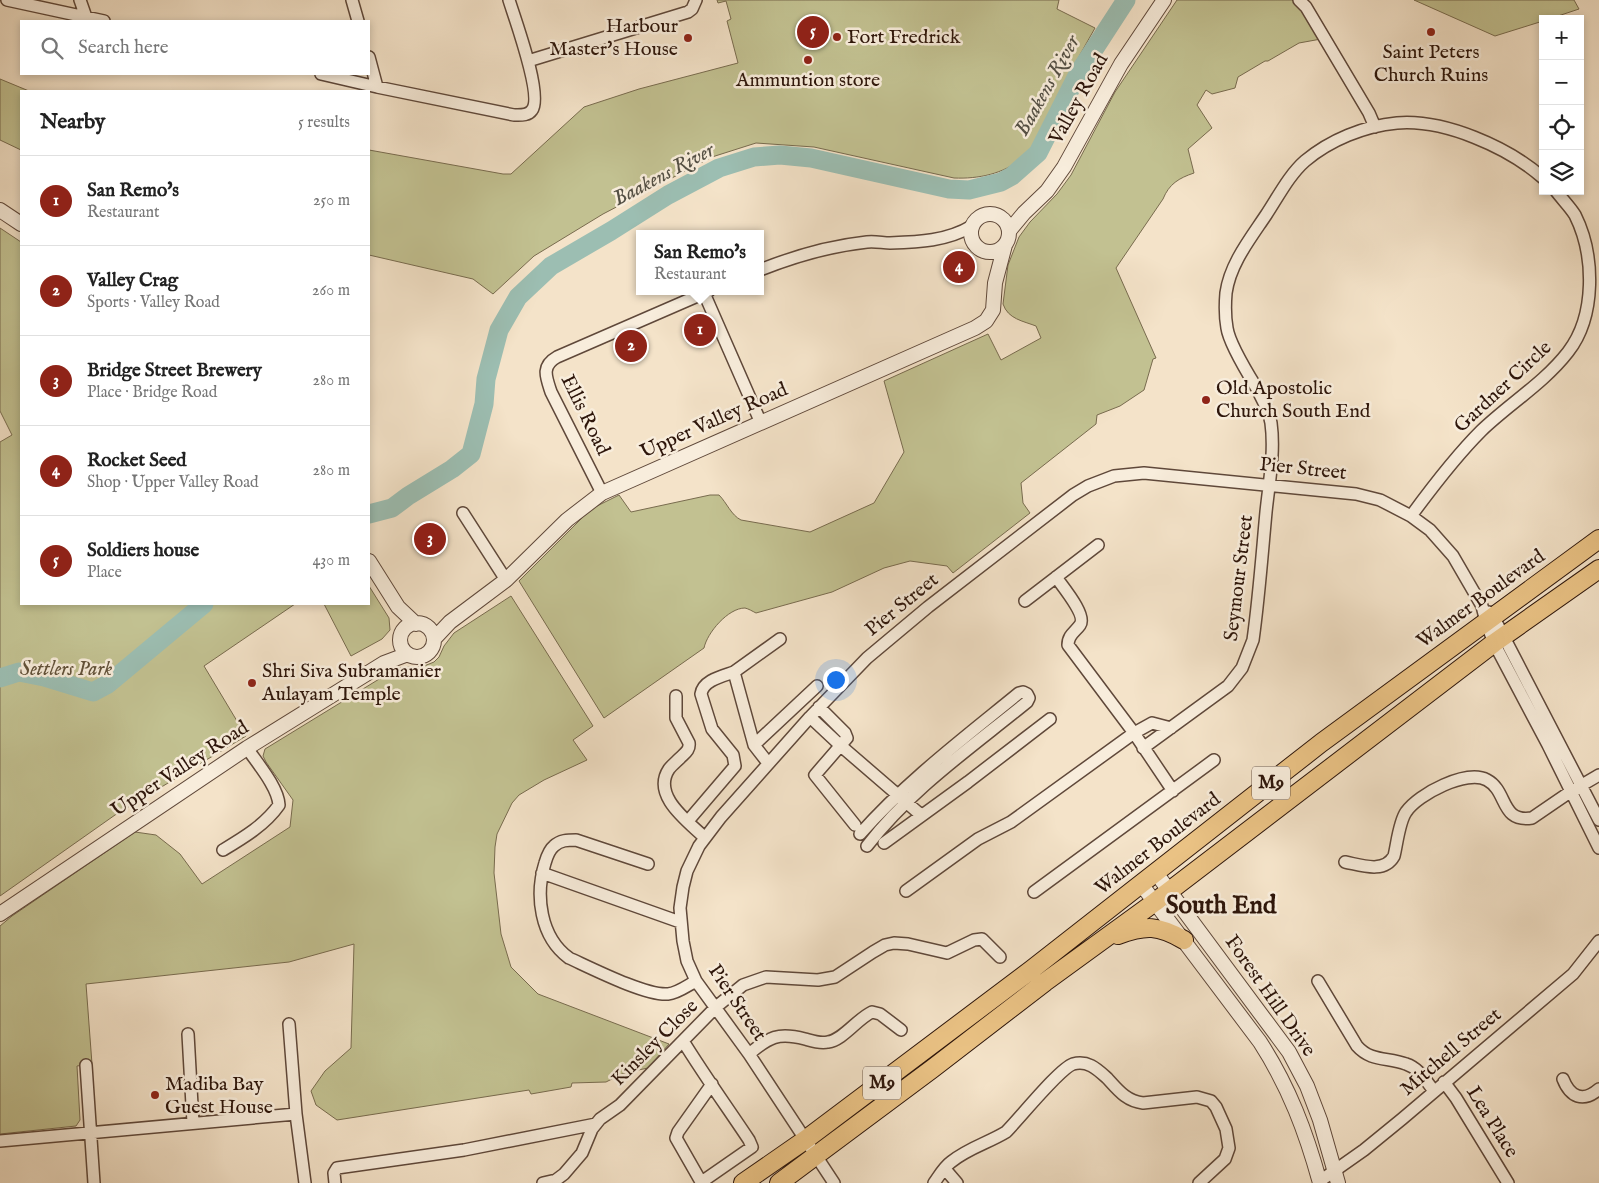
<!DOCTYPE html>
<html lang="en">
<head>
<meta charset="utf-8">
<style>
  :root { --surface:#fff; --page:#f2f2f2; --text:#222; --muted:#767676; --line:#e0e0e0; --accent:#8f2418 }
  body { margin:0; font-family:"IM FELL English",serif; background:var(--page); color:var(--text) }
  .controls { position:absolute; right:15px; top:15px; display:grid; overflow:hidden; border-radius:0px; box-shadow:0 2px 8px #0003 }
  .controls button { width:45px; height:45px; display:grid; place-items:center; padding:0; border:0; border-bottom:1px solid var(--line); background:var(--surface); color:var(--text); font:25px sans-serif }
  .you { position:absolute; left:835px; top:679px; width:18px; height:18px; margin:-12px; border:4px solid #fff; border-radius:50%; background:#1a73e8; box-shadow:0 0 0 8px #1a73e833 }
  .badge { display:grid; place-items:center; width:32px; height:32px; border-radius:50%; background:var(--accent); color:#fff; font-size:16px; font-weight:700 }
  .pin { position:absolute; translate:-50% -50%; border:2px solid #fff; box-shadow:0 1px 5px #0006 }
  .popup { position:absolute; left:636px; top:230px; width:128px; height:65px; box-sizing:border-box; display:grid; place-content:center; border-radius:0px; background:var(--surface); filter:drop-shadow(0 1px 4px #0005); font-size:16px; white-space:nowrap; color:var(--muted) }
  .popup b { font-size:19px; color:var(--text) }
  .popup::after { content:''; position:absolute; left:50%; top:100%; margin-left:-10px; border:10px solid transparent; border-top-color:var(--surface) }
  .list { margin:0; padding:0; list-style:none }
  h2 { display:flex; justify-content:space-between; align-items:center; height:65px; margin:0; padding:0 20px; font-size:21px }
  h2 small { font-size:16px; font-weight:400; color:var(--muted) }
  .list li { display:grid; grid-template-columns:32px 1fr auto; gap:15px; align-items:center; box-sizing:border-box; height:90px; padding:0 20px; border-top:1px solid var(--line) }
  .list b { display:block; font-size:19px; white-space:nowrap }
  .list p { margin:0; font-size:16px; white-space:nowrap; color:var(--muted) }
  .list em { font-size:16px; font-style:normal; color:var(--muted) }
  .icon { flex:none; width:28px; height:28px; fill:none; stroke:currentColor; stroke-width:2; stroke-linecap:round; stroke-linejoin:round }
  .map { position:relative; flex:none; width:1599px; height:1183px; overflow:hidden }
  .search { position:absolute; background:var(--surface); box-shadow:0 2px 8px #0003; left:20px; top:20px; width:350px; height:55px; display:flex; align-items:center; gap:12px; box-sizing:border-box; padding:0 18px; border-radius:0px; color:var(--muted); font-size:19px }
  .panel { position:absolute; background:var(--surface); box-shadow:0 2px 8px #0003; left:20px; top:90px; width:350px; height:515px; border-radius:0px }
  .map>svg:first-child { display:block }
  .green { fill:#c2c191; stroke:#786b4e }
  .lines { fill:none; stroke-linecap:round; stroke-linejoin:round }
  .river { stroke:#9cbeb2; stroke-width:19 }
  .minor-casing { stroke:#5f483a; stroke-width:14 }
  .tertiary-casing { stroke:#5f483a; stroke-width:16 }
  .primary-casing { stroke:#2d150a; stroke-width:20 }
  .minor { stroke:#f8eddc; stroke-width:11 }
  .tertiary { stroke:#f8eddc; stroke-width:14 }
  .primary { stroke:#eac284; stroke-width:18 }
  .poi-dot { fill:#8f2418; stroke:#f8eddc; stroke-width:2 }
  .labels { text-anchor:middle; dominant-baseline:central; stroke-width:5; stroke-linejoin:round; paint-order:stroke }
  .shield { fill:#f8eddc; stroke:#6a5649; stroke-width:1 }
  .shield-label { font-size:19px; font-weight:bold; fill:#2d150a }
  .poi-label { font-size:20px; fill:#2d150a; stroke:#f8eddc; text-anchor:start }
  .street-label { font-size:20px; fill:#2d150a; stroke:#f8eddc }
  .park-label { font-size:20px; font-style:italic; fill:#615139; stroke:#f8eddc }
  .water-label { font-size:21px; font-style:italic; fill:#545045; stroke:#f8eddc }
  .district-label { font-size:25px; font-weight:bold; fill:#2d150a; stroke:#f8eddc }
</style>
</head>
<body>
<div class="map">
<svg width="1599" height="1183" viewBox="0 0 1599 1183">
  <rect width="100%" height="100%" fill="#f4e3c9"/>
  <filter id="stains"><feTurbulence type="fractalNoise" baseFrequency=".004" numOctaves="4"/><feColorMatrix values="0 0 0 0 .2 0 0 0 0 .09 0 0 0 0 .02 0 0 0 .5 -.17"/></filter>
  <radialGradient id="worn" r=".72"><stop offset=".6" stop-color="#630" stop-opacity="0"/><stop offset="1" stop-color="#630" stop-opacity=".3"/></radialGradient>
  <path class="green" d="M717,0H1059L1057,9L1095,28C1082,51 1069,74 1057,98C1047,118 1039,143 1022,158C1004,174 978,179 954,178L814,147L756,143L712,157L603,214L534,256L493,294L473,279L369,255V150L503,174H511L584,107L639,89L738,63L727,21L731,19L726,1L718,3Z
    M1177,0H1292L1301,7L1321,39L1299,43L1268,61H1265L1238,77L1235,88L1212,94L1206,90L1197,105L1212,128L1188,149L1194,173C1179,178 1169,184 1163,199L1116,268L1156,358L1153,359L1144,390L1120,406L1097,415L1096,424L1021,483L1023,503L1030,513L953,573L947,566L910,561L884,568L832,592L756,613C752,611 749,609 745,608C728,608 707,633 704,648L604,718L519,581L585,515L595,507L619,495L631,512L710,495H719C727,503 731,515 741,520L810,532L874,503L904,452L884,381L988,334L1001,360L1041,338L1036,326C1023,321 1008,319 1003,304L1008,265L1019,237L1030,222L1057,194L1071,175L1115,92Z
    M1414,0H1574L1579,9L1549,19H1543V21L1495,36Z
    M0,79L29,91H21V150L0,140Z
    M0,228L21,242V604H295L204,666L246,736L115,815L0,896V442L12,435L0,411Z
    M369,586L389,618L390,630L382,639L351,656L324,604H369Z
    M511,596L593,726L573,740L587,760L544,780L519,795L512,803L497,834L495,847L494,873L501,934L511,967L538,994L669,1044L648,1068L624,1073L606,1082L572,1083L571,1087L531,1094L529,1090L337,1120L316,1105L311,1091L325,1071L351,1048L354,944L289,962L86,984L92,1064L77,1066L80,1120L76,1126L0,1134V926L12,916L135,832L156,835L180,854L202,884L290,827L293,800L266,762L263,756L265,749L389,673L399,668L424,666L434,662L439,657L444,646L454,633Z"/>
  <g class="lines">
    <path class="river" d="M369,514L392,508L408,496L452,469L471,454L484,404L486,379L499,330L518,297L551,266L611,231L668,195L719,168L754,157L780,155L811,158L949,189L969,190L1001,182L1012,176L1038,153L1078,74L1126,0
      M0,678L19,672L44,677L93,692L108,684L204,604"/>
    <defs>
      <path id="minor" d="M7,0L104,21
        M80,0L86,17
        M352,0L358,21
        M1299,0L1306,7L1369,113L1375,127
        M369,57L377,87
        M528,61L688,12L692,9L696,0
        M321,74L377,87L514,115C520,115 528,116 532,110C543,96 515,19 509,0
        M760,270C795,256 830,246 867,242C875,241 883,243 890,243C919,242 947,241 972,226
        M704,293L761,423
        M602,493L551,392C546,377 541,366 557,357L709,291
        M463,513L506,580
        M1411,516C1433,486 1455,457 1481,431C1509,404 1544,383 1568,352C1596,316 1595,255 1575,215C1570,207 1562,199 1556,191
        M1056,577C1062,586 1087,615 1080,625C1075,632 1068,635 1068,645L1134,733L1173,791
        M1025,601L1098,545
        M1489,612L1493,616L1599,820
        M676,696V718L689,743C690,750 685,753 680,758C676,762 672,765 669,769C651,796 689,822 705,838
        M819,707L845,733L847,738L815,775L855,825
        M810,717L841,746L921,815
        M754,745L817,686
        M1143,748L1228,686L1242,668L1253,640C1259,597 1262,555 1266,512C1269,483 1275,452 1271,423C1269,410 1262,399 1256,387C1248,374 1229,342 1227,328C1225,317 1225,305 1226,293C1230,264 1250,239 1266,215C1278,197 1289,175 1305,161C1330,140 1364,126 1397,123C1444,119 1508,147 1543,178
        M768,763L754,745L734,672L780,639
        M688,821L735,766L733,755L712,729L701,694C703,680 723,676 734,672
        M860,834C907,781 964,738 1019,693L1023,692L1027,694L1029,698L1027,702C972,747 911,789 867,846
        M884,843L968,782L1050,719
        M223,850C243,838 265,825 279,805C278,787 257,763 247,748
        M1345,862C1361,865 1384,874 1394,856C1397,844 1399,822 1406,812C1418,794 1467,769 1487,780C1508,791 1500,823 1532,818L1570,792L1599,775
        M648,864L576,840C568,840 560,840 554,846C549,850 547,856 545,863C535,895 540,937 569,958C591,968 646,996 668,994C678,993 688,985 696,981
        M542,873L680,922
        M906,891L978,839L1011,822L1134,733L1152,723L1171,728
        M1034,892L1214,760
        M1318,981L1357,1046C1371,1062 1388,1057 1406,1064C1419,1068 1426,1081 1434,1091
        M289,1024L296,1114L305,1183
        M188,1034L193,1123
        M683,1041C704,1075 727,1107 749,1140L752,1147L703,1181L700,1180L676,1138L678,1132L712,1084
        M749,1054C769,1037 778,1032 805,1039C812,1041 820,1044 828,1042C843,1040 857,1019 872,1012L880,1014L901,1030
        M86,1065L94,1183
        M1563,1079C1570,1097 1583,1103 1599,1089
        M1444,1082L1456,1098L1508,1183
        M0,1141L296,1114
        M945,1169L957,1183
        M1320,1181L1364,1150L1402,1119L1573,974L1599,941
        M335,1183L334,1173L337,1168L464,1150L596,1124
        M543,1183L556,1180L564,1174L582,1153L592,1129L600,1119L620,1105L716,1007L743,985L766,977L818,980L835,977L873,952L885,945L894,943L908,944L947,953L974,940L982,939L1000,957
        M834,1183L749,1054L696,981L687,961L683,941L680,908L683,887L687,871L699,846L721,817L810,717L867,658L928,607L1073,495L1088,486L1114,476L1144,473L1356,494L1380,500L1411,516L1430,530L1453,556L1482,606L1486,622L1494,643L1548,745L1599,848
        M934,1183C939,1176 944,1167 951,1162C968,1148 988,1143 1006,1132C1020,1118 1059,1069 1073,1064C1088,1060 1097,1069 1107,1078C1118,1090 1126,1101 1143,1103L1197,1097L1211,1101L1216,1107L1226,1129L1229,1148L1225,1159L1199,1183"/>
      <path id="tertiary" d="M0,210L21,224
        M971 233a19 19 0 1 1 38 0a19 19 0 1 1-38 0Z
        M1009,231L1024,213L1047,191L1064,167L1121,64L1164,0
        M369,561L398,607L416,624
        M400 640a17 17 0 1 1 34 0a17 17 0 1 1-34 0Z
        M434,639L450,622L506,580L567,520L602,493L975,328L986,321L993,310L995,283L1005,245
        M1156,873L1289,1052L1307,1086L1320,1120L1338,1183
        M1141,884L1260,1042C1289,1087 1306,1132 1320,1183
        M0,914L247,748L384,663L408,654"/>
      <path id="primary" d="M1118,935C1146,925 1158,925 1184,940
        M743,1183L805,1140L1031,970L1321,743L1599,539
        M779,1183L932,1069L1045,982L1155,902L1494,643L1599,569"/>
    </defs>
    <use href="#minor" class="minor-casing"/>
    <use href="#tertiary" class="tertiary-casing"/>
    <use href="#primary" class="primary-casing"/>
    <use href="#minor" class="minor"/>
    <use href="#tertiary" class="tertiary"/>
    <use href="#primary" class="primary"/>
  </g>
  <g class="poi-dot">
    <circle cx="1431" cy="32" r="5"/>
    <circle cx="837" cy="37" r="5"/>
    <circle cx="688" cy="38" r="5"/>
    <circle cx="808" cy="60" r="5"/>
    <circle cx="1206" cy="400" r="5"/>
    <circle cx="252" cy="683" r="5"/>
    <circle cx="155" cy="1095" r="5"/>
  </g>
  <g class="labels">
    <g class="shield">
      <rect x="1252" y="766.5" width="38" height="33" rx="4"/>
      <rect x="863" y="1066.5" width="38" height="33" rx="4"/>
    </g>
    <g class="shield-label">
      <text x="1271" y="783">M9</text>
      <text x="882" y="1083">M9</text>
    </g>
    <g class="poi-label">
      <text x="678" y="26" text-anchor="end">Harbour<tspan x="678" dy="23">Master's House</tspan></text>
      <text x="847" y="37">Fort Fredrick</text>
      <text x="1431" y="52" text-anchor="middle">Saint Peters<tspan x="1431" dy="23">Church Ruins</tspan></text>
      <text x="808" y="80" text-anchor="middle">Ammuntion store</text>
      <text x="1216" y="388">Old Apostolic<tspan x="1216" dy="23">Church South End</tspan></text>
      <text x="262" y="671">Shri Siva Subramanier<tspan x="262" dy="23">Aulayam Temple</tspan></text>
      <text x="165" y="1084">Madiba Bay<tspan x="165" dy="23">Guest House</tspan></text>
    </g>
    <g class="street-label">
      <text transform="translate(1079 99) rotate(-61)">Valley Road</text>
      <text transform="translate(1503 387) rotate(-43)">Gardner Circle</text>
      <text transform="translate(585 415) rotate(64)">Ellis Road</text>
      <text transform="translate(714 421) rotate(-24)">Upper Valley Road</text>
      <text transform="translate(1303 469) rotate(6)">Pier Street</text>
      <text transform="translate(1239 578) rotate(-83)">Seymour Street</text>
      <text transform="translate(1481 599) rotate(-36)">Walmer Boulevard</text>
      <text transform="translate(902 605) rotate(-39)">Pier Street</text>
      <text transform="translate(180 769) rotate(-33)">Upper Valley Road</text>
      <text transform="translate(1158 844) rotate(-38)">Walmer Boulevard</text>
      <text transform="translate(1270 996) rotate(55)">Forest Hill Drive</text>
      <text transform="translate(737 1003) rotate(56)">Pier Street</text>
      <text transform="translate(655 1043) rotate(-45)">Kinsley Close</text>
      <text transform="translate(1451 1052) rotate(-40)">Mitchell Street</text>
      <text transform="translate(1492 1122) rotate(58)">Lea Place</text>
    </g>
    <g class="park-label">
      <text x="66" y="669">Settlers Park</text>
    </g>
    <g class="water-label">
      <text transform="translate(1048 86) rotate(-61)">Baakens River</text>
      <text transform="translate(664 175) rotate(-28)">Baakens River</text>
    </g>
    <g class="district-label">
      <text x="1221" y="906">South End</text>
    </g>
  </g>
  <rect width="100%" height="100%" filter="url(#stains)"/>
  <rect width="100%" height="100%" fill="url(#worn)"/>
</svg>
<div class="controls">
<button>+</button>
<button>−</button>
<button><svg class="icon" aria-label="locate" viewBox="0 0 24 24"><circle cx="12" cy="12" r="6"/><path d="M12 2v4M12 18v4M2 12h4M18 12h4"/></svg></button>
<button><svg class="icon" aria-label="layers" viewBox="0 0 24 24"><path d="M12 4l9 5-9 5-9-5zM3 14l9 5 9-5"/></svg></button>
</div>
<div class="you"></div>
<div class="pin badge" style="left:700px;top:330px">1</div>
<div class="popup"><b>San Remo's</b>Restaurant</div>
<div class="pin badge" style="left:631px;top:346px">2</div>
<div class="pin badge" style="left:430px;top:539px">3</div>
<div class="pin badge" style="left:959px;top:267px">4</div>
<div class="pin badge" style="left:813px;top:32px">5</div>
<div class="search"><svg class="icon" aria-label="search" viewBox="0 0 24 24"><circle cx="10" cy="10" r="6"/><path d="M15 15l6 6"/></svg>Search here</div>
<section class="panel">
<h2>Nearby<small>5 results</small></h2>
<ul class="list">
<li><span class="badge">1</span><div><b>San Remo's</b><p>Restaurant</p></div><em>250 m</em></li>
<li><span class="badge">2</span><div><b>Valley Crag</b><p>Sports · Valley Road</p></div><em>260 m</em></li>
<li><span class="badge">3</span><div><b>Bridge Street Brewery</b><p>Place · Bridge Road</p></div><em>280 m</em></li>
<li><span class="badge">4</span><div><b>Rocket Seed</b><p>Shop · Upper Valley Road</p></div><em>280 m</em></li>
<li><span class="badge">5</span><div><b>Soldiers house</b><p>Place</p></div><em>430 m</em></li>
</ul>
</section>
</div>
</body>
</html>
